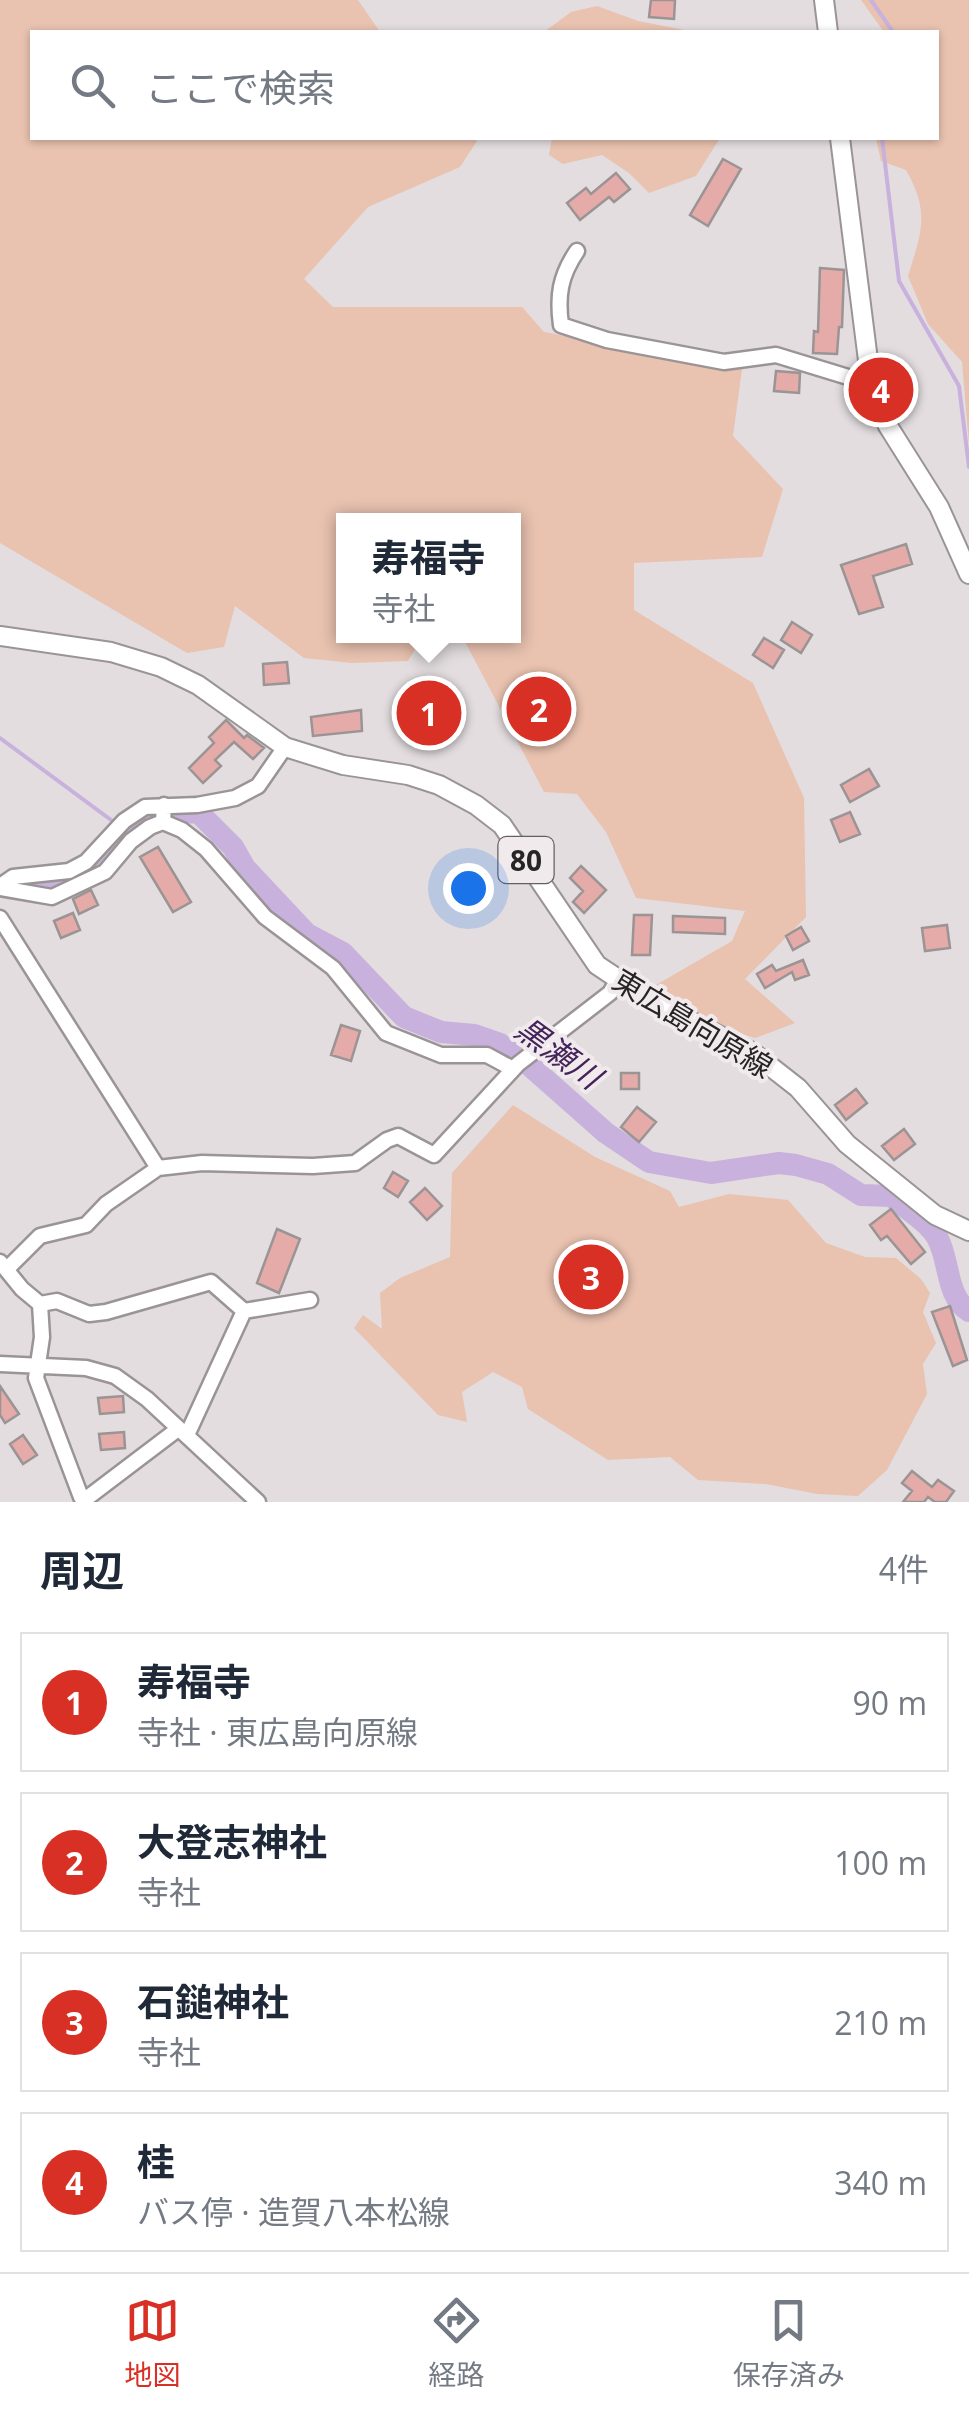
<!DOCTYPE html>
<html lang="ja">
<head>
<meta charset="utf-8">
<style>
  :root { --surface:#fff; --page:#f6f6f7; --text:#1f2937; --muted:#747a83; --line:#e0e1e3; --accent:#d93025 }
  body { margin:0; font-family:"Open Sans","Noto Sans JP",sans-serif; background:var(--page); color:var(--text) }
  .you { position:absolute; left:468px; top:888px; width:35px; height:35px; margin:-25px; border:8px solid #fff; border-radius:50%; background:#1a73e8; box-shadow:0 0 0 15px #1a73e833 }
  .badge { display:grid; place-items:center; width:65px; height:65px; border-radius:50%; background:var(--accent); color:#fff; font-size:32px; font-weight:700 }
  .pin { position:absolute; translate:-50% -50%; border:5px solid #fff; box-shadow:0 2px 10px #0006 }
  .popup { position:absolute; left:336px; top:513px; width:185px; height:130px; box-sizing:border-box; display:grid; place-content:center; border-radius:0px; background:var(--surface); filter:drop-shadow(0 2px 8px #0005); font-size:32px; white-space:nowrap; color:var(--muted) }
  .popup b { font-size:38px; color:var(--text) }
  .popup::after { content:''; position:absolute; left:50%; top:100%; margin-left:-20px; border:20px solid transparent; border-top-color:var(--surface) }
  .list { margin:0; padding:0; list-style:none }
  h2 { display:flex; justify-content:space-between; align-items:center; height:130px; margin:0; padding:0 40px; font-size:42px }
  h2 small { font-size:32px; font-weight:400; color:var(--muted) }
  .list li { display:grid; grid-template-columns:65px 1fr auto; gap:30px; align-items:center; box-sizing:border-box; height:140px; margin:0 20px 20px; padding:0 20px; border:2px solid var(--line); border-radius:0px }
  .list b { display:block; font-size:38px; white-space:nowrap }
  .list p { margin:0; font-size:32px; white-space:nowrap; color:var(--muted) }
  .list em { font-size:32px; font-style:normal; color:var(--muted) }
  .icon { flex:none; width:55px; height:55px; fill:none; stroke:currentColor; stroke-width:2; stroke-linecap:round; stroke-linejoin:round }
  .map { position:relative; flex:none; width:969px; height:1502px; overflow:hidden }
  .search { position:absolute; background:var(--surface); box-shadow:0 2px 8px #0004; left:30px; right:30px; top:30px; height:110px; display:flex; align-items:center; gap:25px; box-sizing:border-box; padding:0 35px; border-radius:0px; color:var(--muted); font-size:38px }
  .sheet { height:770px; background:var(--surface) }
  nav { display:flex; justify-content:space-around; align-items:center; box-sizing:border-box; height:140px; border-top:2px solid var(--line); background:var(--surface); font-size:28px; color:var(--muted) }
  nav a { display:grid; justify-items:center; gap:5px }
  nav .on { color:var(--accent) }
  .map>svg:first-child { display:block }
  .green { fill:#e9c2b0 }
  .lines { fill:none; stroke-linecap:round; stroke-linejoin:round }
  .stream { stroke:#c9b1de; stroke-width:4 }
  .river { stroke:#c9b1de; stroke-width:22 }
  .building { fill:#e5aba8; stroke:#9b9494; stroke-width:2.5 }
  .minor-casing { stroke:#9a9496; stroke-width:19 }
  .major-casing { stroke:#9a9496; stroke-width:22 }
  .minor { stroke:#fff; stroke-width:14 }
  .major { stroke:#fff; stroke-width:18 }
  .labels { text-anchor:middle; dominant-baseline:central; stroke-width:8; stroke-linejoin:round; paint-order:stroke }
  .shield { fill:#f1eaec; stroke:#645f61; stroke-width:2.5 }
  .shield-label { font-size:28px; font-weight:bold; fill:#272425 }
  .street-label { font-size:30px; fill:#272425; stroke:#f1eaec }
  .water-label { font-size:32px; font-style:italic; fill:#45245b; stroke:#f1eaec }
</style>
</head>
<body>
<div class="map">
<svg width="969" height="1502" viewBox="0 0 969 1502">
  <rect width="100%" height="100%" fill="#e3dddf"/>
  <path class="green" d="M0,0H358L380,32H32V138H473L477,141L460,167L368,207L304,279L333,307H522L544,332L742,369L733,436L783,489L762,557L634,563V610L753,683L804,798L806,917L745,979L795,1023L755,1038L726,1029L649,989L732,941L745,911L636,898L606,832L577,794L544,792L462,636H514V520H344V636H423L408,661L352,663L304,658L235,606L224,647L187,653L0,543Z
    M861,0H969V445L962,362L928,324L908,276C922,231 930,212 906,170L881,161L876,138H936V32H884Z
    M597,6L638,21L695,32H544L571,12Z
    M552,138H720L696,176L649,193L629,173L602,155L563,164L549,155Z
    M513,1105L595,1157L670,1191L679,1207L729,1194L788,1200L826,1243L865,1257L896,1258L921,1279L930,1293L923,1312L936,1343L923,1364L927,1394L887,1470L858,1496L817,1494L766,1484L698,1480L670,1457L608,1460L528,1409L522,1387L493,1372L462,1392L467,1422L438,1415L354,1328L363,1315L382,1329L380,1293L400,1278L450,1257L452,1173Z"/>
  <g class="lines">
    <path class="stream" d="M871,0L893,32
      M882,138L899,281L959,386L969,467
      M0,738L130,834"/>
    <path class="river" d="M15,883C51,889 84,886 111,857C124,842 138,820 158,815C170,812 185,813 198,812L233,847L245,868L307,934L343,953L404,1017L441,1032L474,1035L500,1044L528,1064L606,1133L649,1162L711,1173L779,1163L796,1165L828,1174L861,1195L891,1196C905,1208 930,1223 938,1239C950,1262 946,1297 969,1311"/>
  </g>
  <path class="building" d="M651,0H675L674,19L649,17Z
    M723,159L741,169L708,226L690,215Z
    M616,173L630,189L614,202L609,197L580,220L567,203L586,188L591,194Z
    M820,268L844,270L842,327H839L837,354L813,353L814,331L818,332Z
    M776,371L800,373L799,393L774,391Z
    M906,544L912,564L873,576L883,607L859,614L841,565Z
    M792,622L812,635L801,653L781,640Z
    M764,638L784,650L773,668L753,655Z
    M287,662L289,683L264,685L263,664Z
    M417,685H441V718H417Z
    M361,710L362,731L313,736L311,717Z
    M226,720L244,738L247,735L264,748L253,759L234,742L215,760L221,766L203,783L189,768L214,743L209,737Z
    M869,769L879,786L850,802L841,785Z
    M850,812L860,834L840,842L831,820Z
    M158,847L191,902L173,912L140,857Z
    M581,866L606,890L584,913L573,902L583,891L570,878Z
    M91,890L98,905L79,914L73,899Z
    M73,913L80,930L61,938L54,921Z
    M634,915H652L650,955H632Z
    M673,916L725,918V934L673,932Z
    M947,925L950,948L925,951L922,928Z
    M801,927L809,941L793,950L786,936Z
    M803,960L809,975L795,980L792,972L765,988L757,974L772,965L776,971Z
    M341,1025L360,1031L351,1061L331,1055Z
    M621,1073H639V1089H621Z
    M856,1089L867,1103L846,1120L835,1105Z
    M637,1107L656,1122L639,1142L621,1127Z
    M904,1129L915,1144L894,1160L882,1146Z
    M393,1172L408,1181L398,1197L384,1188Z
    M425,1188L442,1206L427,1220L410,1202Z
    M891,1209L925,1252L911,1264L887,1236L881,1240L870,1225Z
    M277,1229L300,1239L279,1293L257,1283Z
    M950,1306L967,1360L953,1366L932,1312Z
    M0,1386L19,1414L5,1423L0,1415Z
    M123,1396L124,1412L100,1414L98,1398Z
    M124,1432L125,1448L101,1450L99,1434Z
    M23,1435L37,1455L23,1464L10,1444Z
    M912,1471L932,1487L938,1480L954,1491L946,1502H935L928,1497L924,1502H903L912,1491L902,1483Z"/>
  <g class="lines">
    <defs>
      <path id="minor" d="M577,251C560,276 557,296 561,325L607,340L724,362L776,355L871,384
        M164,805L163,822L182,830L206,849L265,917L333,968L386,1033L441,1055H487L513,1069
        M0,886L13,877L69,871L86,862L124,821L145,807L197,805L235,798L258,786L285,747
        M0,888L52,897L105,872L131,841L150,827L163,822
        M0,918L158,1168
        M0,1262L22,1289L40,1304L42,1337L36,1378L81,1497L87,1498L178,1429
        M8,1268L40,1236L86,1225L106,1204L158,1168L202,1163L313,1166L355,1163L387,1140L398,1136L434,1155L518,1064L610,993L617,981
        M40,1304L57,1301L89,1314L106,1312L211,1282L244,1311
        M0,1364L86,1368L115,1376L147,1399L258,1502
        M187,1435L244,1311L310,1300"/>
      <path id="major" d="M824,0L828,32
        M840,138L871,384L888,426L939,507L969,574
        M0,636L111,652L161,667L198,685L285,747L343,765L408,775L439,785L476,805L502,825L597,965L651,1001L752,1052L798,1088L847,1144L935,1215L969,1231"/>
    </defs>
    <use href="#minor" class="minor-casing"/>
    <use href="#major" class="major-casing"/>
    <use href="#minor" class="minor"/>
    <use href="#major" class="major"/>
  </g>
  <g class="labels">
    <rect class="shield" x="498.5" y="837" width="55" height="46" rx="8"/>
    <g class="shield-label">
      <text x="526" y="860">80</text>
    </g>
    <g class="street-label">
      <text transform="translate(693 1023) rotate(31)">東広島向原線</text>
    </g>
    <g class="water-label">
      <text transform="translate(559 1052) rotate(36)">黒瀬川</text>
    </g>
  </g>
</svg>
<div class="you"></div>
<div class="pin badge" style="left:429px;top:713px">1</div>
<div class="popup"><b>寿福寺</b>寺社</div>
<div class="pin badge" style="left:539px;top:709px">2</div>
<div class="pin badge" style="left:591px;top:1277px">3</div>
<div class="pin badge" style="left:881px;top:390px">4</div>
<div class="search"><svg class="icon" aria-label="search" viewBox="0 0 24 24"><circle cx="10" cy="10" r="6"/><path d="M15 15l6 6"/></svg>ここで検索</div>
</div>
<section class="sheet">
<h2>周辺<small>4件</small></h2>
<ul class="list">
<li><span class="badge">1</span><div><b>寿福寺</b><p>寺社 · 東広島向原線</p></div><em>90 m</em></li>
<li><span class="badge">2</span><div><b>大登志神社</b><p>寺社</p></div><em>100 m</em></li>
<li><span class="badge">3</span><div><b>石鎚神社</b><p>寺社</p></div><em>210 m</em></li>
<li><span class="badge">4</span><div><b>桂</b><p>バス停 · 造賀八本松線</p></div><em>340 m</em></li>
</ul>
</section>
<nav>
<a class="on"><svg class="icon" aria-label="map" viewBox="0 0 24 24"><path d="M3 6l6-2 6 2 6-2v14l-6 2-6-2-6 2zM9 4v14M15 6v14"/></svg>地図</a>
<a><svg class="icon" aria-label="directions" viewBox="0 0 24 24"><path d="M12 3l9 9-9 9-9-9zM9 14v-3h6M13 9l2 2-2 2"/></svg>経路</a>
<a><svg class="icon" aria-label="saved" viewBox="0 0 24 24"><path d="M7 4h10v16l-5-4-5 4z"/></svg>保存済み</a>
</nav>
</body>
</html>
